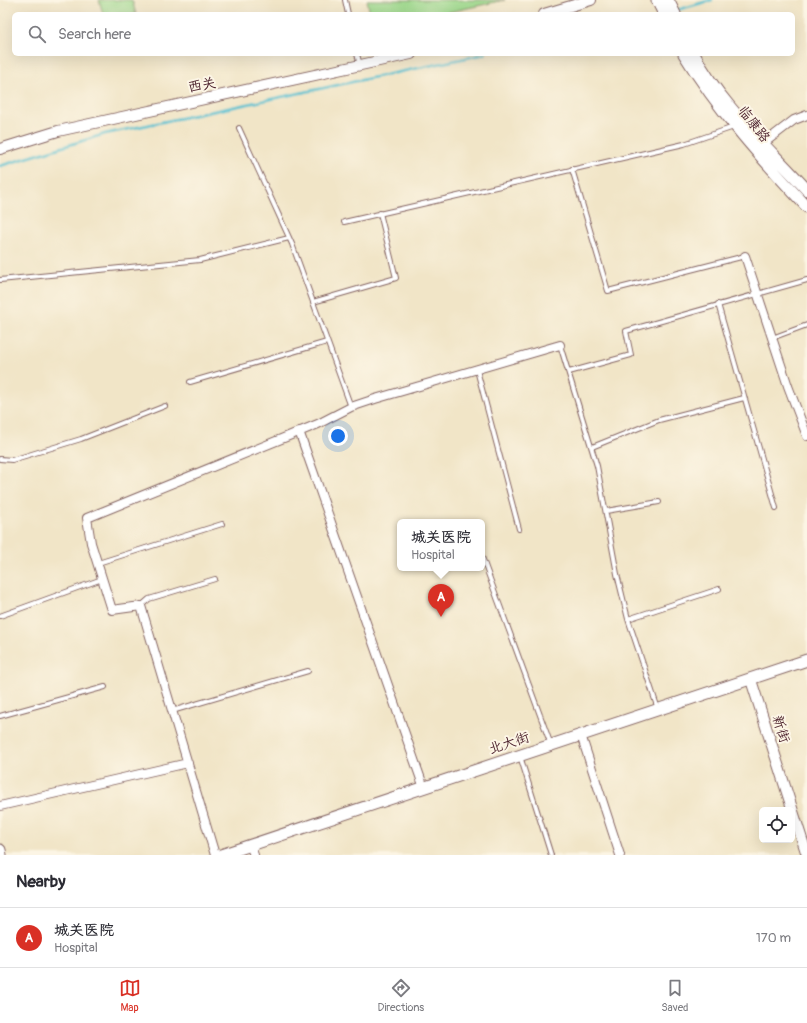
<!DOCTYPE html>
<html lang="en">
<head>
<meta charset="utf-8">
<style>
  :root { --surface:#fff; --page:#f2f2f3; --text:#2b2b33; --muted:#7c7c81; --line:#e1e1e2; --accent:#d93025 }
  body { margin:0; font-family:Pangolin,"LXGW WenKai TC",sans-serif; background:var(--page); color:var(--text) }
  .controls { position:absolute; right:12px; bottom:12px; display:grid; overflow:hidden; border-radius:6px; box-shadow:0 4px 16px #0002 }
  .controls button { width:36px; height:36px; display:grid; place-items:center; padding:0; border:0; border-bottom:1px solid var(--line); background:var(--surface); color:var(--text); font:20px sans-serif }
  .you { position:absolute; left:338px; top:436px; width:14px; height:14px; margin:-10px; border:3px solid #fff; border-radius:50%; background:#1a73e8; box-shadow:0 0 0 6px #1a73e833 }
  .badge { display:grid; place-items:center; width:26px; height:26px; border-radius:50%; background:var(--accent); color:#fff; font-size:13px; font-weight:700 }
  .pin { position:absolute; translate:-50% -33px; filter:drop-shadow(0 1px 2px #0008) }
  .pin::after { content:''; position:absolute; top:21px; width:14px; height:12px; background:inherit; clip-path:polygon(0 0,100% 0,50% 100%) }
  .popup { position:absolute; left:397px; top:519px; width:88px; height:52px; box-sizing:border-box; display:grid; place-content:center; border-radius:6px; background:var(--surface); filter:drop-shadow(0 1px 3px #0005); font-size:13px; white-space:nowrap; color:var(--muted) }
  .popup b { font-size:15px; color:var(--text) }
  .popup::after { content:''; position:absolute; left:50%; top:100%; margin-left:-8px; border:8px solid transparent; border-top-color:var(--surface) }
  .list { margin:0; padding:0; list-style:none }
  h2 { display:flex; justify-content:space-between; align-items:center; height:52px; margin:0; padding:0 16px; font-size:17px }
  h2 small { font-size:13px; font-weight:400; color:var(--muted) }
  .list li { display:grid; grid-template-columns:26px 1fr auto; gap:12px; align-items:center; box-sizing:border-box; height:60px; padding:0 16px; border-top:1px solid var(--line) }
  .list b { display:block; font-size:15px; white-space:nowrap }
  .list p { margin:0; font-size:13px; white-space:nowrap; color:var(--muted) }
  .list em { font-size:13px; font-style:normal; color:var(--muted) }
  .icon { flex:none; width:22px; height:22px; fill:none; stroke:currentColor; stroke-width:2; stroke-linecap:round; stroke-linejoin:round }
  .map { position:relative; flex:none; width:807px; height:855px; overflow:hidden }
  .search { position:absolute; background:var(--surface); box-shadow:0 4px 16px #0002; left:12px; right:12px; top:12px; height:44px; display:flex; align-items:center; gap:10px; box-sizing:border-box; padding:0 14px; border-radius:6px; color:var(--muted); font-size:15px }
  .sheet { height:112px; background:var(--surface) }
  nav { display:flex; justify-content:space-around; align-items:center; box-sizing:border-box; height:56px; border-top:1px solid var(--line); background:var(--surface); font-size:11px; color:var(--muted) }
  nav a { display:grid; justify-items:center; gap:2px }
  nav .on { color:var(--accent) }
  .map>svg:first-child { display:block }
  .green { fill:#9dd88c; stroke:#747c5c }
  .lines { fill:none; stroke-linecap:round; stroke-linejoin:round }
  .stream { stroke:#57c1d2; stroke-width:2.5 }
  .service-casing { stroke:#846462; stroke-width:6 }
  .minor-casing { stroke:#846462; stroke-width:10 }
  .tertiary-casing { stroke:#846462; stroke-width:12 }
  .secondary-casing { stroke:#846462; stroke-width:13 }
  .service { stroke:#fff; stroke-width:4 }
  .minor { stroke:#fff; stroke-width:8 }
  .tertiary { stroke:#fff; stroke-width:10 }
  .secondary { stroke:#fff; stroke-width:11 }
  .labels { text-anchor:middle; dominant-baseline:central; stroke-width:4; stroke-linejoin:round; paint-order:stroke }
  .street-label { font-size:14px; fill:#4a1f2b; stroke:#fcf5e5 }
</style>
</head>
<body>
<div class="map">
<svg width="807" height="855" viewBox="0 0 807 855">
  <rect width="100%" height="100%" fill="#fcf5e5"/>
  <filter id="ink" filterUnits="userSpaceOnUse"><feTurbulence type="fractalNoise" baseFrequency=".025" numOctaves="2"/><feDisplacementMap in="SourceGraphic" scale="8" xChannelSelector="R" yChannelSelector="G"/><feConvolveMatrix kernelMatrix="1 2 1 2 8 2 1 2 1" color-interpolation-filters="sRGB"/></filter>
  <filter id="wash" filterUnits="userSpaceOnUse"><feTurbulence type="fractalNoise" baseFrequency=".012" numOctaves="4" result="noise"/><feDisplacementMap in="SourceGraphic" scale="16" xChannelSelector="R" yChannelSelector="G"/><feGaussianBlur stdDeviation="0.9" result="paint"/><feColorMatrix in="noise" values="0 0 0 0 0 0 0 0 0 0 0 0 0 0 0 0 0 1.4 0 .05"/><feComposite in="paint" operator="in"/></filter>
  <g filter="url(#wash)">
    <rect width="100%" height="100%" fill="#f1e5c7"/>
    <path class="green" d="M99,0H132L136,14H103Z
      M367,0H505L440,14H370Z"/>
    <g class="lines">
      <path class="stream" d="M677,10L712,0
        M0,166L105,134L485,54"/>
    </g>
  </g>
  <g filter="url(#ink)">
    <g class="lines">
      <defs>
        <path id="service" d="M345,0L348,14
          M357,54L360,65
          M239,128L292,244L351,407
          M572,169L608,291L745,256
          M344,222L684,144L734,127
          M0,280L200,260L289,238
          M313,302L396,278L380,213
          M718,304L776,508
          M772,338L807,325
          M560,345L597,466L617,574L628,619L658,709
          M477,370L519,529
          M569,372L631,355L626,331L807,280
          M190,382L327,342
          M592,447L659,420L744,398
          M0,459L12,460L81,439L165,406
          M606,511L659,502
          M482,557L551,745
          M98,563L222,524
          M141,606L149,599L215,579
          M0,616L102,579
          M628,619L719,589
          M172,711L308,671
          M0,716L105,687
          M520,756L551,855"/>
        <path id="minor" d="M764,143L794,120L807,115
          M745,256L788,386L807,436
          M299,431L424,788
          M581,735L620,855
          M0,806L188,763
          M250,845L254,855
          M215,855L141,606L112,610L91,543L87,518L318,424L351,407L375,399L560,345"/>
        <path id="tertiary" d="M544,14L591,0
          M0,149L58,131L411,54
          M751,680L807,855"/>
        <path id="secondary" d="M657,0L664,14
          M668,0L675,14
          M684,54C718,110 762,159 807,207
          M694,54C721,106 768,147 807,190
          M0,850L1,855
          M221,855L807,660"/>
      </defs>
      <use href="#service" class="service-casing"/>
      <use href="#minor" class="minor-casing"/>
      <use href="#tertiary" class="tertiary-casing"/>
      <use href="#secondary" class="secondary-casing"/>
      <use href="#service" class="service"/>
      <use href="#minor" class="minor"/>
      <use href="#tertiary" class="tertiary"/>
      <use href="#secondary" class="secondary"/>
    </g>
  </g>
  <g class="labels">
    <g class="street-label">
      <text transform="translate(202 85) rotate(-11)">西关</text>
      <text transform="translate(754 124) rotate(52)">临康路</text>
      <text transform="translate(781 729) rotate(72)">新街</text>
      <text transform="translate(509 743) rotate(-18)">北大街</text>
    </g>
  </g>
</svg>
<div class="controls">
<button><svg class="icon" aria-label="locate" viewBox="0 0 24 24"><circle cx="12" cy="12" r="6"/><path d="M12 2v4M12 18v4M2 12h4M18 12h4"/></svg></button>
</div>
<div class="you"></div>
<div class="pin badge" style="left:441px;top:617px">A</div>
<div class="popup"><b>城关医院</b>Hospital</div>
<div class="search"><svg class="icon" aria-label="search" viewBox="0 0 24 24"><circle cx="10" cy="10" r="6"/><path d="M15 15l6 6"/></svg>Search here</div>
</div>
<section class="sheet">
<h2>Nearby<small></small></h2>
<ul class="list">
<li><span class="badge">A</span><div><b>城关医院</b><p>Hospital</p></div><em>170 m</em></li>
</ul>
</section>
<nav>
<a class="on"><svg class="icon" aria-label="map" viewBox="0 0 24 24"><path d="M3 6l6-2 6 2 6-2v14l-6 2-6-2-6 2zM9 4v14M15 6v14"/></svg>Map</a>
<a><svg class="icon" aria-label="directions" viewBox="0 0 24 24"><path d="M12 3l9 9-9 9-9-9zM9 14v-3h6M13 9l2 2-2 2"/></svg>Directions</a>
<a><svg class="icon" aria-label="saved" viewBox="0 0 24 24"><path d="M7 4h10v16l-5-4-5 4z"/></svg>Saved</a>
</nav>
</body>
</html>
